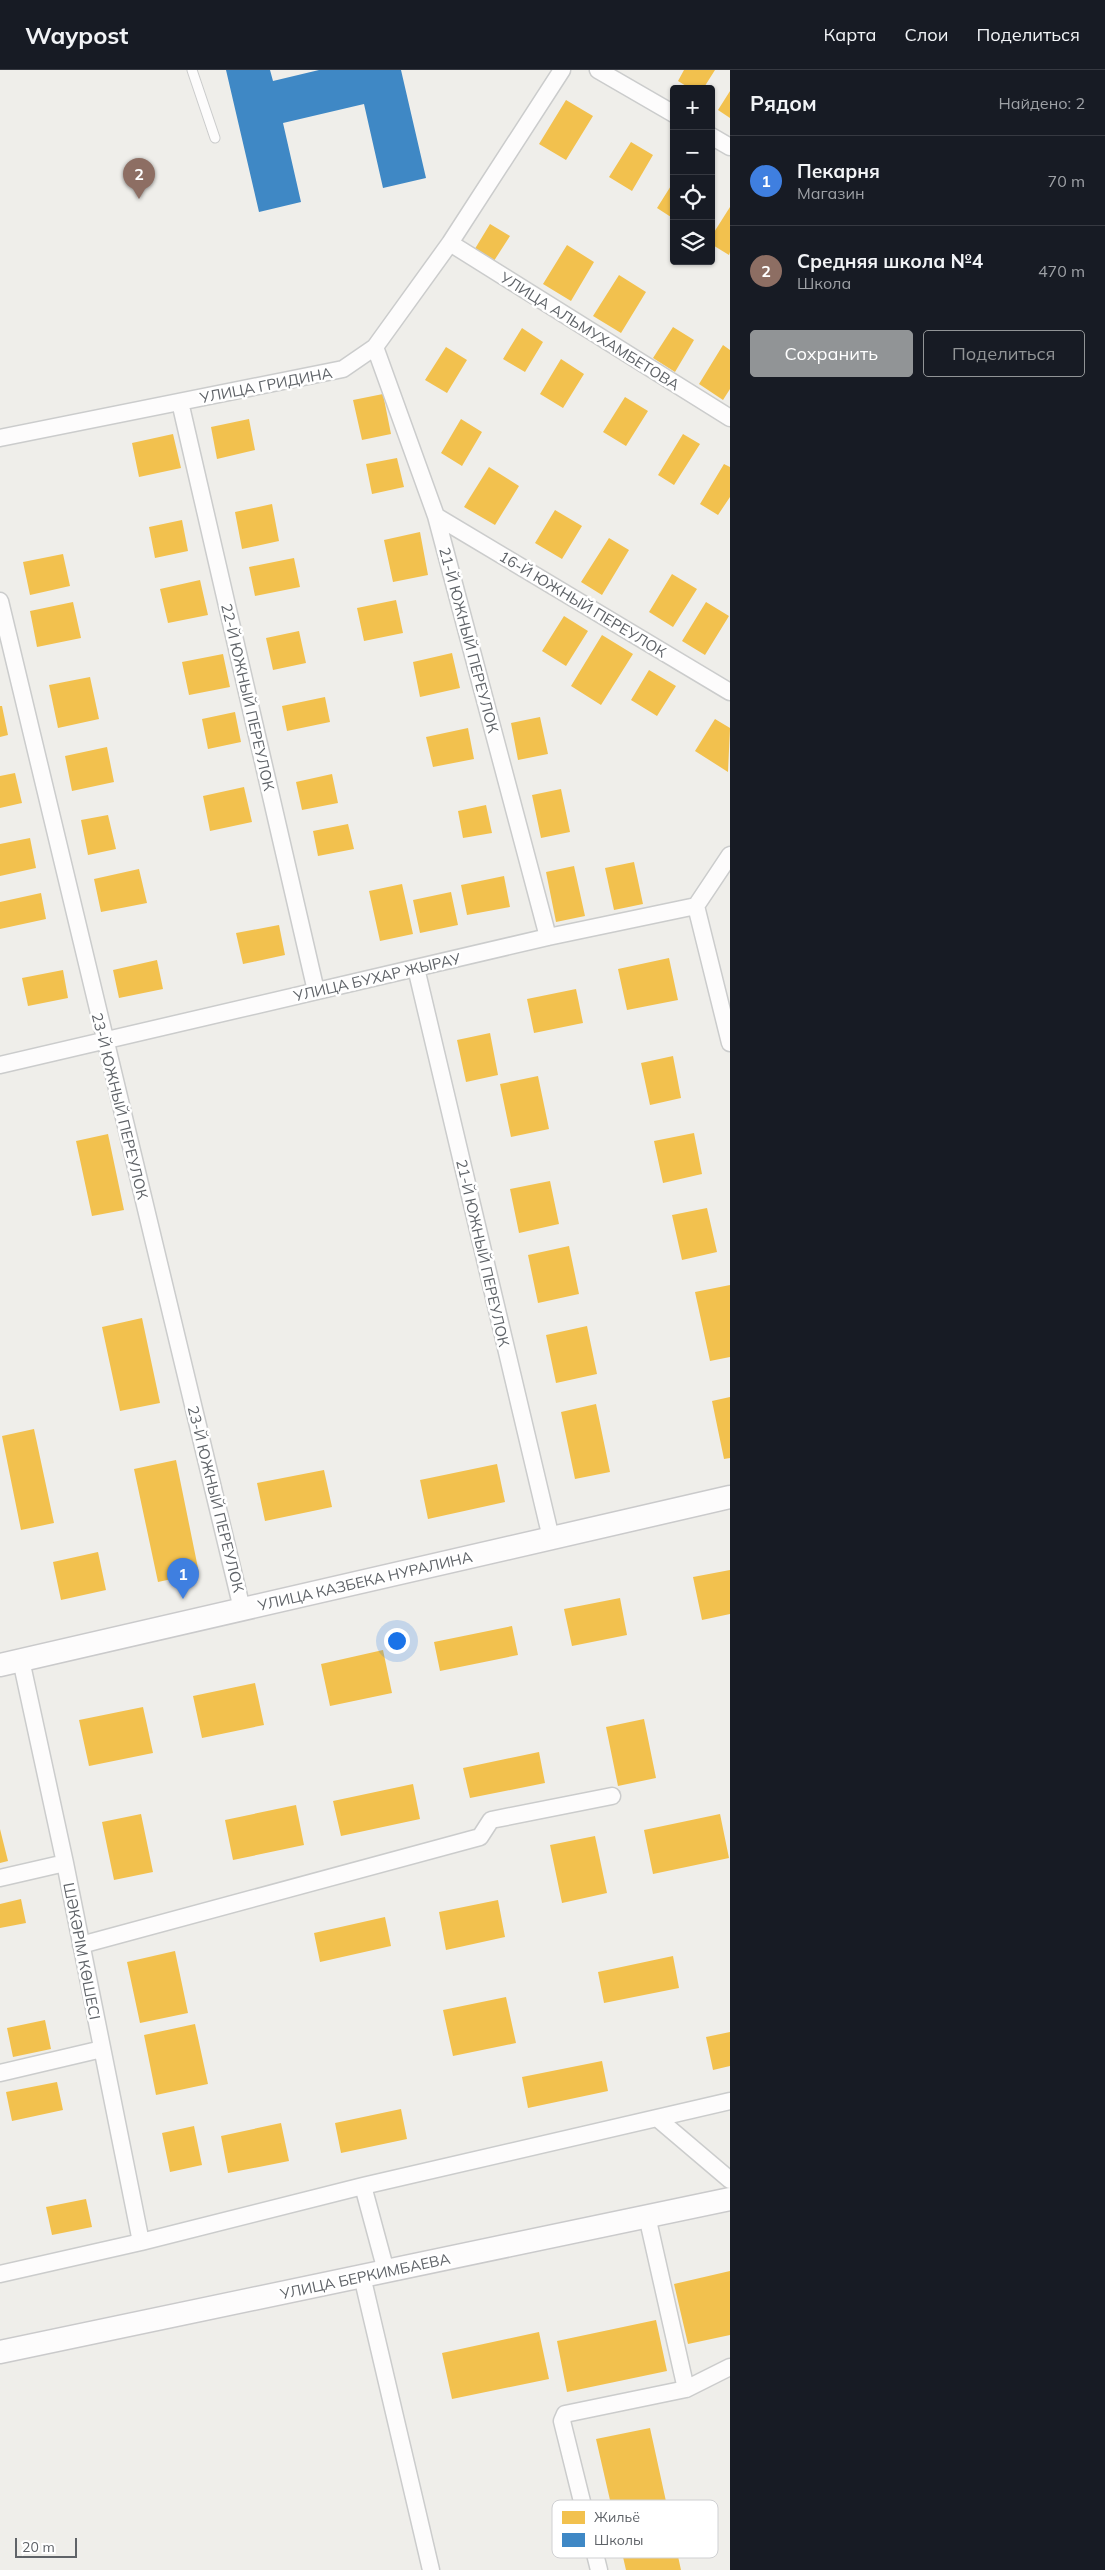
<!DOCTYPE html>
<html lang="ru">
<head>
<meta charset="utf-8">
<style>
  :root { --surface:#171b24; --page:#242831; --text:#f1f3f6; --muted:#9ea1a6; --line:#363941; --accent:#919496 }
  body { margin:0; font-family:Mulish,sans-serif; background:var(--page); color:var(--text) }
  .controls { position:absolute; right:15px; top:15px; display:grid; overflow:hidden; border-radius:5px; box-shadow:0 1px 4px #0004 }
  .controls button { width:45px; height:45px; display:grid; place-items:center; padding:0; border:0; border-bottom:1px solid var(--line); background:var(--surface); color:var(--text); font:25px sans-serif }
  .scale { position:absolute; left:15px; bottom:12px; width:62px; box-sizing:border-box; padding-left:5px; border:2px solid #5f6368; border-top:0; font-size:14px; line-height:18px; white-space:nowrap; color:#5f6368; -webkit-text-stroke:4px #fff; paint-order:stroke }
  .you { position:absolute; left:396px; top:1570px; width:18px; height:18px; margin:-12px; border:4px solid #fff; border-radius:50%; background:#1a73e8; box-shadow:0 0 0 8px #1a73e833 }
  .badge { display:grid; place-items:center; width:32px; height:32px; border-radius:50%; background:var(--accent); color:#fff; font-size:16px; font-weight:700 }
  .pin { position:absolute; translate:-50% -41px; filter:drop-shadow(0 1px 2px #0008) }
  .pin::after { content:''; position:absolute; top:26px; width:18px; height:15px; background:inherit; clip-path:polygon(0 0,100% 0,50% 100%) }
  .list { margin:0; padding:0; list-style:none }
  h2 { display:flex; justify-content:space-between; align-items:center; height:65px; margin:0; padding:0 20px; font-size:21px }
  h2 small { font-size:16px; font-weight:400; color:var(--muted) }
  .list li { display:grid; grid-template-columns:32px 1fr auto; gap:15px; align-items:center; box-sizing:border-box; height:90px; padding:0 20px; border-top:1px solid var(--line) }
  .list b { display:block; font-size:19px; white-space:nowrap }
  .list p { margin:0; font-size:16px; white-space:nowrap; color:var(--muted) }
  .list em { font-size:16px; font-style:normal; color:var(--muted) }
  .actions { display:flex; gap:10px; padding:15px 20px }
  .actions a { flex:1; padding:11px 0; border:1px solid var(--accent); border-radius:5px; text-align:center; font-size:18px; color:var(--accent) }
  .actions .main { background:var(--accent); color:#fff }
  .icon { flex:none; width:28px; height:28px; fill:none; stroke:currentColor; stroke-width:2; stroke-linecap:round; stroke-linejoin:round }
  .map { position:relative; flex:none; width:730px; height:2500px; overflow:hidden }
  header { display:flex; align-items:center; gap:30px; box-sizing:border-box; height:70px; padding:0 25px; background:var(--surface); border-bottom:1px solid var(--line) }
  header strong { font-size:24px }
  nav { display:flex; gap:28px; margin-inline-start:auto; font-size:18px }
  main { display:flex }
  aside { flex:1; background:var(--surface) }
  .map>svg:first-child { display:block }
  .homes { fill:#f2c14e }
  .schools { fill:#3f88c5 }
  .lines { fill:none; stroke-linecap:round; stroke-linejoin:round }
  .lane-casing { stroke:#cbcccc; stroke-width:11 }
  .street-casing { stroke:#cbcccc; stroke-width:19 }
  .secondary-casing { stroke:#cacacb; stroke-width:25 }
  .lane { stroke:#fdfcfc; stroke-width:9 }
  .street { stroke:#fdfcfc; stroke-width:16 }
  .secondary { stroke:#fdfcfc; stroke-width:22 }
  .labels { text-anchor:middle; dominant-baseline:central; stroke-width:5; stroke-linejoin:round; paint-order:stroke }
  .street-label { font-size:15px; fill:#5f6368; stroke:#fff }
  .key { fill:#fff; stroke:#cfd0d2; stroke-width:1 }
  .key-label { font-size:14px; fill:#5f6368 }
</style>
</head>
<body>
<header>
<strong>Waypost</strong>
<nav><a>Карта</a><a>Слои</a><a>Поделиться</a></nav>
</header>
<main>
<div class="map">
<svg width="730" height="2500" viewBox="0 0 730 2500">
  <rect width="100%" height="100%" fill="#efeeea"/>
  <path class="homes" d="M684,0H715L703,19H691L678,11Z
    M730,21V48L718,40Z
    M566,30L593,46L566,90L539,74Z
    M631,72L653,85L632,121L609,107Z
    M674,111V149L657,138Z
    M730,137V182L729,185L711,174V167Z
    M490,154L510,166L492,194L473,182Z
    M567,175L594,192L571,231L543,214Z
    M619,205L646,222L621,263L593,246Z
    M673,257L694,270L675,302L653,288Z
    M522,258L543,272L525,302L503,289Z
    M723,275L730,280V319L723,330L699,314Z
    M446,277L467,290L447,323L425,310Z
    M561,289L584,304L563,338L540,324Z
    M383,324L391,364L362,370L353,330Z
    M625,327L648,341L626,376L603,362Z
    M249,349L255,380L217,389L211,357Z
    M461,349L482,362L462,396L441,383Z
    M173,364L181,398L139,407L132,373Z
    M683,364L700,374L674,415L658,405Z
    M397,388L404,417L372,424L366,394Z
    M724,394L730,397V427L718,445L700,434Z
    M489,397L519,416L495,455L464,437Z
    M272,434L279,471L242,479L235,442Z
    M555,440L582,456L562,489L535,473Z
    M182,450L188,481L155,488L149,457Z
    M420,462L428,505L393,512L384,470Z
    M609,468L629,480L602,525L581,512Z
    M63,484L70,516L30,525L23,492Z
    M294,488L300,517L255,526L249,497Z
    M672,504L697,519L673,557L649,542Z
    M200,510L208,545L168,553L160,519Z
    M396,530L403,563L364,571L357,538Z
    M73,532L81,568L37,577L30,541Z
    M706,532L729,546L705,585L682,571Z
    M564,546L588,561L566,596L542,581Z
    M299,561L306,593L273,600L266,568Z
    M602,565L633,584L601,635L571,616Z
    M452,583L460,618L420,627L413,592Z
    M223,584L230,617L189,625L182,592Z
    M649,600L676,616L657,646L631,630Z
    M90,607L99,649L58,658L49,615Z
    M325,627L330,652L287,661L282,636Z
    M0,636H2L8,665L0,667Z
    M235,642L241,672L208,679L202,649Z
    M540,647L548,684L518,690L511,653Z
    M715,649L730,658L728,702L695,681Z
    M468,658L474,689L433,697L426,667Z
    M107,677L114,712L72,721L65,686Z
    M15,703L22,733L0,738V706Z
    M332,704L338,733L302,740L296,712Z
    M244,717L252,752L210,761L203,726Z
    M561,719L570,762L541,768L532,725Z
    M486,735L492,763L463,768L458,741Z
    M108,745L116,779L88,785L81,750Z
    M348,754L354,779L318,786L313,761Z
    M30,768L36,798L0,806V774Z
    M634,792L643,834L614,840L605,798Z
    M574,796L585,846L556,852L546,802Z
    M139,799L147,833L101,842L94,809Z
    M504,806L510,837L467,845L461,815Z
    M402,814L413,864L380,871L369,821Z
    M451,822L458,855L420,863L413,830Z
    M41,823L46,849L0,859V832Z
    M279,855L285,885L243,894L236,863Z
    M669,888L678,930L627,940L618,899Z
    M157,890L163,919L119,928L113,900Z
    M63,900L68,928L28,936L22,908Z
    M576,919L583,953L534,963L527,929Z
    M490,963L498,1005L466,1012L457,970Z
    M673,986L681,1028L650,1035L641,993Z
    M538,1006L549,1059L511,1067L500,1014Z
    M694,1063L702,1104L663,1113L654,1071Z
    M108,1064L124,1140L92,1146L76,1071Z
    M550,1111L559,1154L519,1163L510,1119Z
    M707,1138L717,1182L682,1190L672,1145Z
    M569,1176L579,1224L538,1233L528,1185Z
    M730,1215V1287L710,1291L695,1222Z
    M142,1248L160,1333L120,1341L102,1257Z
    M587,1256L597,1304L556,1313L546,1265Z
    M730,1327V1388L724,1389L712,1331Z
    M596,1334L610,1402L575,1409L561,1342Z
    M34,1359L54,1453L21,1460L2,1366Z
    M176,1390L199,1503L158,1512L134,1399Z
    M497,1394L505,1432L428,1449L420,1410Z
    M324,1400L332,1437L265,1451L257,1413Z
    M98,1482L106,1520L61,1530L53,1492Z
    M730,1500V1544L702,1550L693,1507Z
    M620,1528L627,1565L572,1576L564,1539Z
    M512,1556L518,1585L440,1601L434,1572Z
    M383,1580L392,1623L330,1636L321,1594Z
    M255,1613L264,1655L202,1668L193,1626Z
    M143,1637L153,1683L89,1696L79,1650Z
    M644,1649L656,1708L618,1716L606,1657Z
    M539,1682L545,1713L470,1728L463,1698Z
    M413,1714L420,1749L341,1766L333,1731Z
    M296,1735L304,1775L233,1790L225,1750Z
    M141,1744L153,1802L114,1810L102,1752Z
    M720,1744L729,1788L653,1804L644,1760Z
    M0,1759L8,1791L0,1793Z
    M595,1766L607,1823L562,1833L550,1775Z
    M21,1829L26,1853L0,1858V1834Z
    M498,1830L505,1867L446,1880L439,1842Z
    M385,1847L391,1876L320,1892L314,1863Z
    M175,1881L188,1943L140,1953L127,1892Z
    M673,1886L679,1918L604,1933L598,1902Z
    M506,1927L516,1973L453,1986L443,1940Z
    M45,1950L51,1979L13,1987L7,1958Z
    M195,1954L208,2014L156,2025L144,1965Z
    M730,1962V1996L713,2000L706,1967Z
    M602,1991L608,2021L528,2038L522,2007Z
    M57,2012L63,2040L12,2051L6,2022Z
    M401,2039L407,2069L341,2083L335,2053Z
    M281,2053L289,2091L228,2103L221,2066Z
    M194,2056L202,2095L170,2102L162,2063Z
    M86,2129L92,2157L52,2165L46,2137Z
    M730,2201V2265L688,2274L674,2214Z
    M656,2250L667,2301L567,2322L557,2271Z
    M539,2262L549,2309L452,2329L442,2283Z
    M650,2358L681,2500H626L596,2369Z"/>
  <path class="schools" d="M226,0H270L273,11L319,0H401L426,108L383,118L364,34L283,53L301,132L259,142Z"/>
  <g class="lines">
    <defs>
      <path id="lane" d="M192,0L215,68"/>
      <path id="street" d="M598,0L674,44
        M711,66L730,77
        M450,173L730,348
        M375,277L436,446L548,867
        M180,332L316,921
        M0,368L343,299L375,277L450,173L562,0
        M436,446L730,622
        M0,531L242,1539
        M696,836L730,973
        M416,898L551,1468
        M0,995L548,867L696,836L730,785
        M21,1590L65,1793L141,2172
        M0,1808L65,1793
        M81,1875L480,1767L491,1750L612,1726
        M0,2003L102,1979
        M657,2048L730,2110
        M363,2116L386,2201
        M647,2146L686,2319
        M0,2204L141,2172L363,2116L730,2031
        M362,2206L431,2500
        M599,2500L562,2351L565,2344L686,2319L730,2297"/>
      <path id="secondary" d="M0,1595L730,1427
        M0,2282L730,2129"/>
    </defs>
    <use href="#lane" class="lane-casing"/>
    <use href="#street" class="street-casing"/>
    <use href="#secondary" class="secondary-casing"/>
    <use href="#lane" class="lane"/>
    <use href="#street" class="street"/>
    <use href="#secondary" class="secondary"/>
  </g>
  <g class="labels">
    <g class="street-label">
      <text transform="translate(590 261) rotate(32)">УЛИЦА АЛЬМУХАМБЕТОВА</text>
      <text transform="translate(266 315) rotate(-11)">УЛИЦА ГРИДИНА</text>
      <text transform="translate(583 534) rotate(31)">16-Й ЮЖНЫЙ ПЕРЕУЛОК</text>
      <text transform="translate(469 570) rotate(75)">21-Й ЮЖНЫЙ ПЕРЕУЛОК</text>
      <text transform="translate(248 627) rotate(77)">22-Й ЮЖНЫЙ ПЕРЕУЛОК</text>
      <text transform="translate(377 907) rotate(-13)">УЛИЦА БУХАР ЖЫРАУ</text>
      <text transform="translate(120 1036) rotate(76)">23-Й ЮЖНЫЙ ПЕРЕУЛОК</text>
      <text transform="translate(483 1183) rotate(77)">21-Й ЮЖНЫЙ ПЕРЕУЛОК</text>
      <text transform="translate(216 1429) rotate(76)">23-Й ЮЖНЫЙ ПЕРЕУЛОК</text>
      <text transform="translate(365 1511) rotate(-13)">УЛИЦА КАЗБЕКА НУРАЛИНА</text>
      <text transform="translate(82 1881) rotate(79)">ШӘКӘРІМ КӨШЕСІ</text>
      <text transform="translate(365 2206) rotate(-12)">УЛИЦА БЕРКИМБАЕВА</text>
    </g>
  </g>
  <rect x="552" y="2430" width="166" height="58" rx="8" class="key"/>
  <rect x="562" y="2441" width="23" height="13" fill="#f2c14e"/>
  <rect x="562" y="2463" width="23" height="14" fill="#3f88c5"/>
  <g class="key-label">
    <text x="594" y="2452">Жильё</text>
    <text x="594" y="2475">Школы</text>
  </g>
</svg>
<div class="controls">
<button>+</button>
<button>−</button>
<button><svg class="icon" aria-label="locate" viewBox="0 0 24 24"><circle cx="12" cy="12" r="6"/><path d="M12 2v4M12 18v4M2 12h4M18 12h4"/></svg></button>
<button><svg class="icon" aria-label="layers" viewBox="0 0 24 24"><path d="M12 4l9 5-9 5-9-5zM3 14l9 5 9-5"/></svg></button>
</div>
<div class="scale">20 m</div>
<div class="you"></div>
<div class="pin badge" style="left:183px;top:1529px;background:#3f7fe0">1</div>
<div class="pin badge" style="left:139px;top:129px;background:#8d6e63">2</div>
</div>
<aside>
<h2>Рядом<small>Найдено: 2</small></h2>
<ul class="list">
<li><span class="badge" style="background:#3f7fe0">1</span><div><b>Пекарня</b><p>Магазин</p></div><em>70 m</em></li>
<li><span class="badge" style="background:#8d6e63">2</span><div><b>Средняя школа №4</b><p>Школа</p></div><em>470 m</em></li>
</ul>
<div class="actions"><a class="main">Сохранить</a><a>Поделиться</a></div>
</aside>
</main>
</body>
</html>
